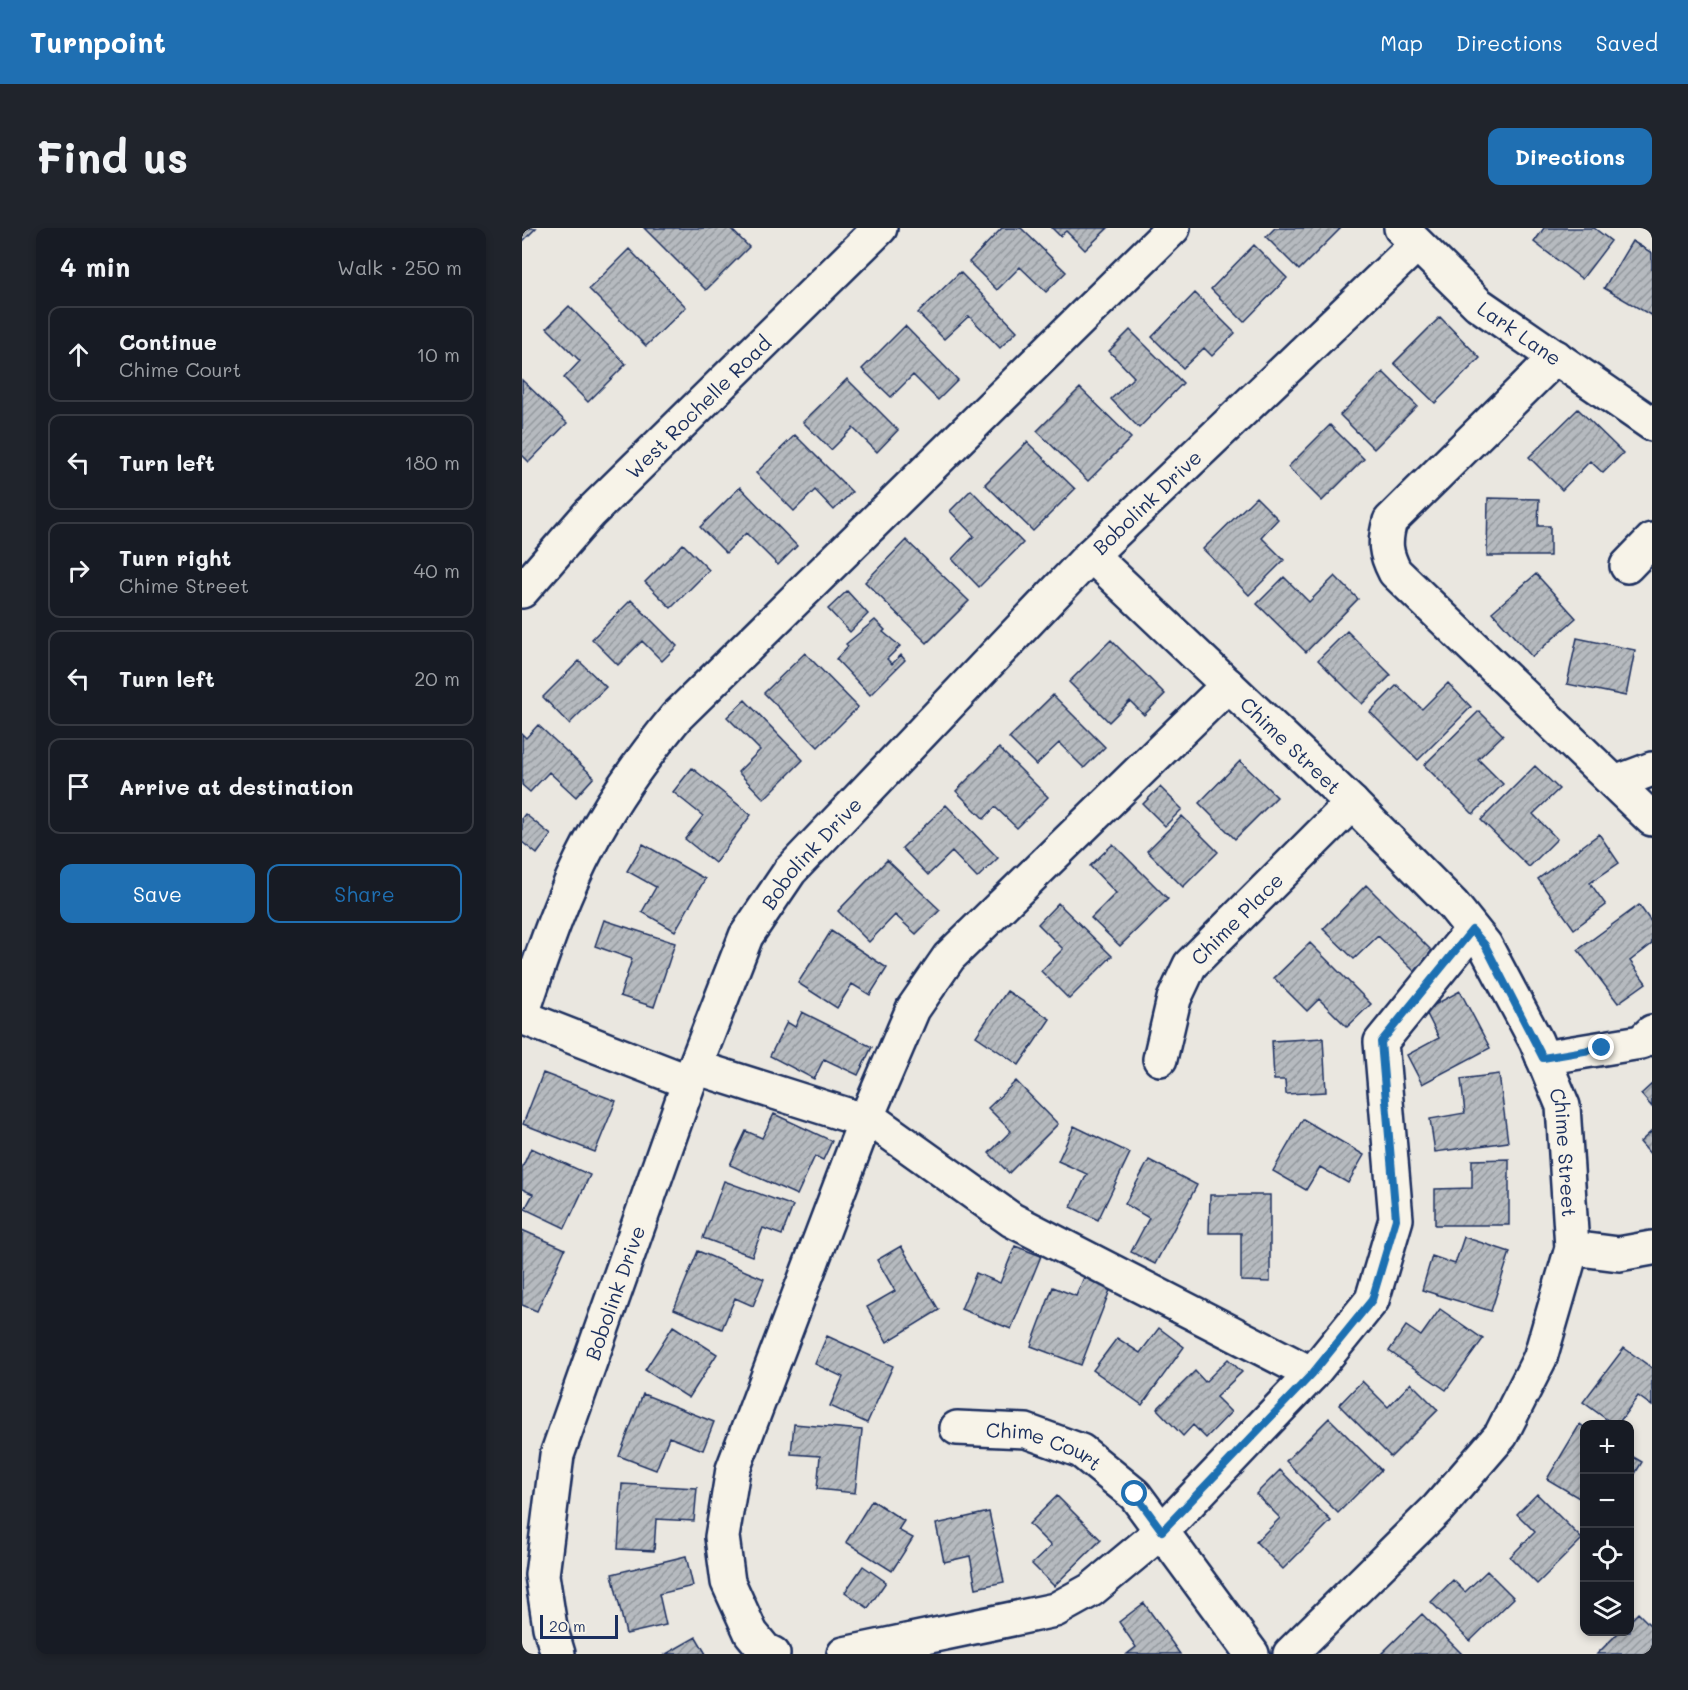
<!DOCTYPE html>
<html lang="en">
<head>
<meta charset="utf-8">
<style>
  :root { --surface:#171b24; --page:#20242c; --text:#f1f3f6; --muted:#9ea1a6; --line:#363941; --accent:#1f6fb2 }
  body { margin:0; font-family:Mali,sans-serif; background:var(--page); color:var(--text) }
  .controls { position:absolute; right:18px; bottom:18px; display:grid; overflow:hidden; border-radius:12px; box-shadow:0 3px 9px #0003 }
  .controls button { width:54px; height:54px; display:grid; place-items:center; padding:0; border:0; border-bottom:2px solid var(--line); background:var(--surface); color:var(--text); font:30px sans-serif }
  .scale { position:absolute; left:18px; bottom:15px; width:78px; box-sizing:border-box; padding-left:6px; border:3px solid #1b2f5e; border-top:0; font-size:16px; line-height:21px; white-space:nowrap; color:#1b2f5e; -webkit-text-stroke:4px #f7f3e8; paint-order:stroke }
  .stop { position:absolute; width:18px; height:18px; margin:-14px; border:4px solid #1f6fb2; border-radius:50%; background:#fff }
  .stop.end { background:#1f6fb2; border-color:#fff; box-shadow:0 2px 6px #0008 }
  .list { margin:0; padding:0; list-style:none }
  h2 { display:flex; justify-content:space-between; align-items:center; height:78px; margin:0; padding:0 24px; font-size:26px }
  h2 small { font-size:20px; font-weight:400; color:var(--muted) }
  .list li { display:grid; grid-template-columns:39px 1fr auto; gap:18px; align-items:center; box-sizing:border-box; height:96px; margin:0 12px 12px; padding:0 12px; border:2px solid var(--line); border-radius:12px }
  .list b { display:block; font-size:22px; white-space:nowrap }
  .list p { margin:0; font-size:20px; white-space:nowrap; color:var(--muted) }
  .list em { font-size:20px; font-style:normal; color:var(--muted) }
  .actions { display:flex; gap:12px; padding:18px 24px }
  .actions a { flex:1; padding:14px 0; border:2px solid var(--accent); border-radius:12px; text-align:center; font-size:21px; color:var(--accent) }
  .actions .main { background:var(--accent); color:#fff }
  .icon { flex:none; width:33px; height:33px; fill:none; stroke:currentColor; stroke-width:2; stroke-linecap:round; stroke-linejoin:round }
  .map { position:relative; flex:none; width:1130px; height:1426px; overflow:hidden; border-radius:12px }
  header { display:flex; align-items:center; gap:36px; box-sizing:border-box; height:84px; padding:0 30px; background:var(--accent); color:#fff }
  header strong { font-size:28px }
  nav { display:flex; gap:33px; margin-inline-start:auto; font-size:21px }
  .intro { display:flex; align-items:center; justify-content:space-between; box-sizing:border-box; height:144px; padding:0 36px }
  h1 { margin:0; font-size:42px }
  .button { padding:15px 27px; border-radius:12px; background:var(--accent); color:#fff; font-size:21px; font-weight:700 }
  main { display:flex; gap:36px; padding:0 36px }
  aside { flex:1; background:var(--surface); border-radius:12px; box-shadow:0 3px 9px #0003 }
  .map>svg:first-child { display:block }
  .building { fill:url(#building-hatch); stroke:#1b2f5e; stroke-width:1.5 }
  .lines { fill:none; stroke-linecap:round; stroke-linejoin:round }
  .minor-casing { stroke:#1b2f5e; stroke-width:38 }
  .minor { stroke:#f7f3e8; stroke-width:33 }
  .route { stroke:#1f6fb2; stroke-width:8 }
  .labels { text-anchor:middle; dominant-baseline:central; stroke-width:4.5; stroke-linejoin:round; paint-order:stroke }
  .street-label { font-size:20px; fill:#1b2f5e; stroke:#f7f3e8 }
</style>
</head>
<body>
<header>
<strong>Turnpoint</strong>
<nav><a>Map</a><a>Directions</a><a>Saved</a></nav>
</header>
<div class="intro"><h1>Find us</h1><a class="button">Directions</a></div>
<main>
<aside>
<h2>4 min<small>Walk · 250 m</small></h2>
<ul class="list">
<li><svg class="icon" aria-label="ahead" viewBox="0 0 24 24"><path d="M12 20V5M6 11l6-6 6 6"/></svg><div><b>Continue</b><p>Chime Court</p></div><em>10 m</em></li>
<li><svg class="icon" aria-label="left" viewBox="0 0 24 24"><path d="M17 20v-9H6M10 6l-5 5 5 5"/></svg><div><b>Turn left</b></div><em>180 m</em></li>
<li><svg class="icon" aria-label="right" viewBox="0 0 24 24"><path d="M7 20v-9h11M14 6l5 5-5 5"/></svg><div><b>Turn right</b><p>Chime Street</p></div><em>40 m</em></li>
<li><svg class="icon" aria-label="left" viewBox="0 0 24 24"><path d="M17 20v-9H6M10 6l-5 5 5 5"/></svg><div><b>Turn left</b></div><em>20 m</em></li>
<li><svg class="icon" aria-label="arrive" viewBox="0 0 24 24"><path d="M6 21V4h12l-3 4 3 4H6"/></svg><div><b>Arrive at destination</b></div></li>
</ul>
<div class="actions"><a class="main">Save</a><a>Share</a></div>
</aside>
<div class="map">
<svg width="1130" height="1426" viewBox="0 0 1130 1426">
  <defs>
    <pattern id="building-hatch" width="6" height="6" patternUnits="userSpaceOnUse" patternTransform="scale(1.5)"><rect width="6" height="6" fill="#b6babf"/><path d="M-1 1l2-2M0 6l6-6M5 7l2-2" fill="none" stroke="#93989e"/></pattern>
  </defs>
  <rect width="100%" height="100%" fill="#eae7e0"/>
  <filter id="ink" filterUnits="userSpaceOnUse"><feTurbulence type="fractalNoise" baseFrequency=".0167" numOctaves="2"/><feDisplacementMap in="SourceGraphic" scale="12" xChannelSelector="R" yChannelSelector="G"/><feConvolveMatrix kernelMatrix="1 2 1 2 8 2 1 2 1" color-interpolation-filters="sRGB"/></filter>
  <g filter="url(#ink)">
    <path class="building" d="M0,0H14L0,14Z
      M122,0H208L227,19L184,62Z
      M480,0H499L544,44L524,64L498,39L475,62L447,34Z
      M530,0H586L563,22L544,3L538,8Z
      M753,0H819L777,42L744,9Z
      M1022,0H1072L1089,13L1060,51L1012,14Z
      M1110,13L1130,25V88L1082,60Z
      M732,17L765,50L722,94L689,61Z
      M107,21L164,79L124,118L67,61Z
      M438,44L495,103L478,120L447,88L422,111L396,85Z
      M673,65L713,105L690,128L682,120L661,140L630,109Z
      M47,78L104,136L66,174L42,150L58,133L25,100Z
      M918,89L958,130L913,175L872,135Z
      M383,98L436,152L416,172L391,147L369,169L340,141Z
      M608,102L661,155L617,200L589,171L612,149L587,123Z
      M861,144L895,178L852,221L818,187Z
      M325,151L376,202L355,224L331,200L309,222L281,194Z
      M0,152L45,195L7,234L0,227Z
      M558,160L609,210L566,253L515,203Z
      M1056,181L1101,225L1081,245L1068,233L1040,262L1007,229Z
      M808,197L842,231L800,273L766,239Z
      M273,207L330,264L312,282L293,262L272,283L234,245Z
      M505,214L553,261L511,303L463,256Z
      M218,259L275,318L256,337L224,305L204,325L178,299Z
      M449,262L501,315L457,359L430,331L452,308L428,283Z
      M734,269L756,291L739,309L762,332L727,367L681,321Z
      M966,270L1017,271L1016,298H1028V328H965Z
      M384,312L447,373L405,415L343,354Z
      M161,316L187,342L149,380L123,354Z
      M1014,346L1054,390L1010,429L970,384Z
      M813,348L836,371L784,424L735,376L762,349L787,374Z
      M325,363L346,386L328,404L306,381Z
      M109,372L155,418L140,433L120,413L96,437L70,411Z
      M353,392L363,402L361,404L378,418L365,431L370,436L379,427L383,432L348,467L314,431L326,418L324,416Z
      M825,403L869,447L840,476L796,432Z
      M1055,410L1113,422L1104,468L1045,456Z
      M589,412L643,466L622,487L608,473L587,494L547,454Z
      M283,425L336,479L296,519L242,465Z
      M57,433L84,459L47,496L21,469Z
      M926,455L949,479L896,532L848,484L875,457L900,481Z
      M531,467L583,519L562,540L537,515L514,537L487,510Z
      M223,472L281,532L242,571L216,544L238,522L205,489Z
      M957,483L981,507L956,531L981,556L951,586L902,537Z
      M16,497L72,549L54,569L27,544L8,564L0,557V506L4,510Z
      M477,520L526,569L495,600L473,579L462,591L434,563Z
      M718,533L755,569L713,611L677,575Z
      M1013,538L1037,561L1011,586L1035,611L1007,639L959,592Z
      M170,540L229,587L193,635L163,611L181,588L151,564Z
      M638,559L660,581L643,598L621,576Z
      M424,577L476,630L455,650L430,624L406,647L380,620Z
      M3,586L29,607L15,626L0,614V590Z
      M660,588L696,624L661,659L625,623Z
      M1077,606L1097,635L1068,655L1084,677L1052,701L1016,651Z
      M121,616L183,651L153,703L120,684L134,659L105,643Z
      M591,616L646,671L598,718L569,690L594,665L568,638Z
      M365,632L418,682L394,706L373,687L347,714L316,683Z
      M844,657L911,724L893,744L856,708L832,731L801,701Z
      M536,675L590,728L547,771L519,743L541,721L516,696Z
      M1117,677L1130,695V716L1108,733L1124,755L1096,775L1056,722Z
      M82,692L153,715L132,779L98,768L110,731L73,718Z
      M309,703L365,740L348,767L330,756L315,780L276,755Z
      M788,715L849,776L825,799L797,771L785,783L752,750Z
      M485,763L528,791L497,837L454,808Z
      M938,763L968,820L900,856L885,827L917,810L903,782Z
      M280,784L350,819L336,847L302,831L292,851L248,828L265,794L273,799Z
      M801,810L804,864L764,866L763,852H752L750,813Z
      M21,845L94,873L73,924L1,896Z
      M977,846L986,914L913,924L908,891L943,885L939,851Z
      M494,853L536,896L487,945L467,925L489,903L466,880Z
      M1130,856V879L1119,866Z
      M252,886L310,913L301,932L293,928L275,967L208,937L224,903L240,910Z
      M781,891L842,927L826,955L798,939L784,962L751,943Z
      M552,898L608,925L576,992L549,979L565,946L536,933Z
      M1130,903V928L1118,914Z
      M9,920L68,947L43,1000L3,981L11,966L0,961V940Z
      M987,931V997H913V961L950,960V932Z
      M627,932L675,957L633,1036L609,1024L627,990L603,976Z
      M202,953L271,978L260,1007L241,1000L230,1028L181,1010Z
      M688,967H748V1054L719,1053V1005H687Z
      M0,1002L43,1021L15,1083L0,1077Z
      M942,1009L988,1024L969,1083L900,1062L910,1028L933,1036Z
      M379,1018L417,1082L365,1114L345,1079L373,1063L355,1032Z
      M493,1018L519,1028L489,1101L439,1081L454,1045L478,1055Z
      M176,1023L242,1051L231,1078L213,1070L200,1101L152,1081Z
      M563,1047L590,1057L559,1137L509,1118L531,1059L554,1068Z
      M918,1081L961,1111L924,1162L867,1123L884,1098L899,1108Z
      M151,1098L195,1126L167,1170L123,1142Z
      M637,1100L662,1119L620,1177L571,1142L595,1110L618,1125Z
      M305,1108L371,1138L345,1195L308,1178L321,1149L293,1136Z
      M1102,1120L1130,1140V1178L1116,1168L1096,1196H1091L1061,1174Z
      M706,1131L720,1144L694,1169L709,1184L684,1210L671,1197L661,1208L635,1181L673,1143L683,1154Z
      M840,1153L866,1179L889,1155L916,1182L869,1229L817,1177Z
      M121,1166L192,1194L181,1222L147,1209L134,1242L97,1228Z
      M807,1190L859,1242L816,1285L764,1233Z
      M272,1196L340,1202L333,1265L295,1261L298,1228L269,1226Z
      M1058,1196L1062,1199V1261L1057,1270L1025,1251Z
      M1108,1227L1120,1234L1108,1254Z
      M758,1242L809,1293L761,1341L734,1314L758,1290L734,1266Z
      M100,1256L175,1260L172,1293L134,1291L132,1323L96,1321Z
      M1015,1266L1060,1311L1015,1356L988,1329L1013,1304L995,1286Z
      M535,1268L579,1312L532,1358L510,1336L529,1318L507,1296Z
      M350,1272L382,1293L376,1302L391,1310L370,1343L324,1314Z
      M467,1284L482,1354L454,1360L448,1328L422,1334L414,1296Z
      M164,1328L171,1358L137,1366L144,1397L104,1406L90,1346Z
      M341,1338L364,1354L346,1380L323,1364Z
      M965,1343L992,1370L948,1413L909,1374L931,1352L943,1364Z
      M622,1375L658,1426H605L614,1419L597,1394Z
      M1116,1385L1130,1399V1426H1075L1097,1404H1108V1393Z
      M900,1386L940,1426H859Z
      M174,1409L184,1426H144Z"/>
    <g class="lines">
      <defs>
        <g id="minor">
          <path id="s1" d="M879,0L956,76L1130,196"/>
          <path d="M1034,129L868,293C862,314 863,325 873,344L1130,591"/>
          <path id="s2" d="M569,327L830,575L931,677L963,717L1014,813L1041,878L1050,1020L1018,1130L979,1207L916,1280L768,1426"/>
          <path d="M1105,338L1130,312"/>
          <path id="s3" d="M0,363L68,285L358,0"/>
          <path d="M1093,555L1130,541"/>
          <path d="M0,786C20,728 39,669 68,615C91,570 122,528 154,489L651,0"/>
          <path d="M0,789L167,854"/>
          <path d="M1021,830L1119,814L1130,804"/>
          <path id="s4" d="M638,831L652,771L668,737L830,575"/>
          <path d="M173,839L357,897L490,992L790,1146L850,1072L874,991L859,814L950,702"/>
          <path d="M1050,1020L1097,1026L1130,1020"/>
          <path id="s5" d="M435,1200L504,1203L559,1223L613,1267L730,1426"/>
          <path id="s6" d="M36,1426L28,1399L20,1347L35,1227L167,854L224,708L268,643L569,327L894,17"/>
          <path d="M251,1426L243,1422L229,1405L206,1354L200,1309L211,1241L343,893L391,781L427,729L706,457"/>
          <path d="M322,1426L533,1382L569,1362L640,1303L790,1146"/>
        </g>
      </defs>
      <use href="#minor" class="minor-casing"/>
      <use href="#minor" class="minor"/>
    </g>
  </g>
  <g class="lines" filter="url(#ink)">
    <path class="route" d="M613,1266L640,1303L790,1146L850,1072L874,991L859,814L950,702L963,717L1021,830L1080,820"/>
  </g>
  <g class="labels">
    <g class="street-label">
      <text stroke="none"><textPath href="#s1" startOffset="159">Lark Lane</textPath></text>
      <text stroke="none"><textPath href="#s3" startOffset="255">West Rochelle Road</textPath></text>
      <text stroke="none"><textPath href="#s6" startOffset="1346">Bobolink Drive</textPath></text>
      <text stroke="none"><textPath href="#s2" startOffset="276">Chime Street</textPath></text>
      <text stroke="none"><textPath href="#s6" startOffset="860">Bobolink Drive</textPath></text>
      <text stroke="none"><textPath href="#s4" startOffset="165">Chime Place</textPath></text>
      <text stroke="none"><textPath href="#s2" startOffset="780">Chime Street</textPath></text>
      <text stroke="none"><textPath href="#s6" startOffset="374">Bobolink Drive</textPath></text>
      <text stroke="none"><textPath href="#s5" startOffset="90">Chime Court</textPath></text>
    </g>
  </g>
</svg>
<div class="controls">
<button>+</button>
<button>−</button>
<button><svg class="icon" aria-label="locate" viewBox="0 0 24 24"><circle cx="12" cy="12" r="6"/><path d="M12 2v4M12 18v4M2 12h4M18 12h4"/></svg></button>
<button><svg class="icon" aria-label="layers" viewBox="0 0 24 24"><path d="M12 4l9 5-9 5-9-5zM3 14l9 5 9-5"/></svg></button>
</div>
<div class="scale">20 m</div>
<div class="stop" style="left:613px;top:1266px"></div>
<div class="stop end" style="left:1080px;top:820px"></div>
</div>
</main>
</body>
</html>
